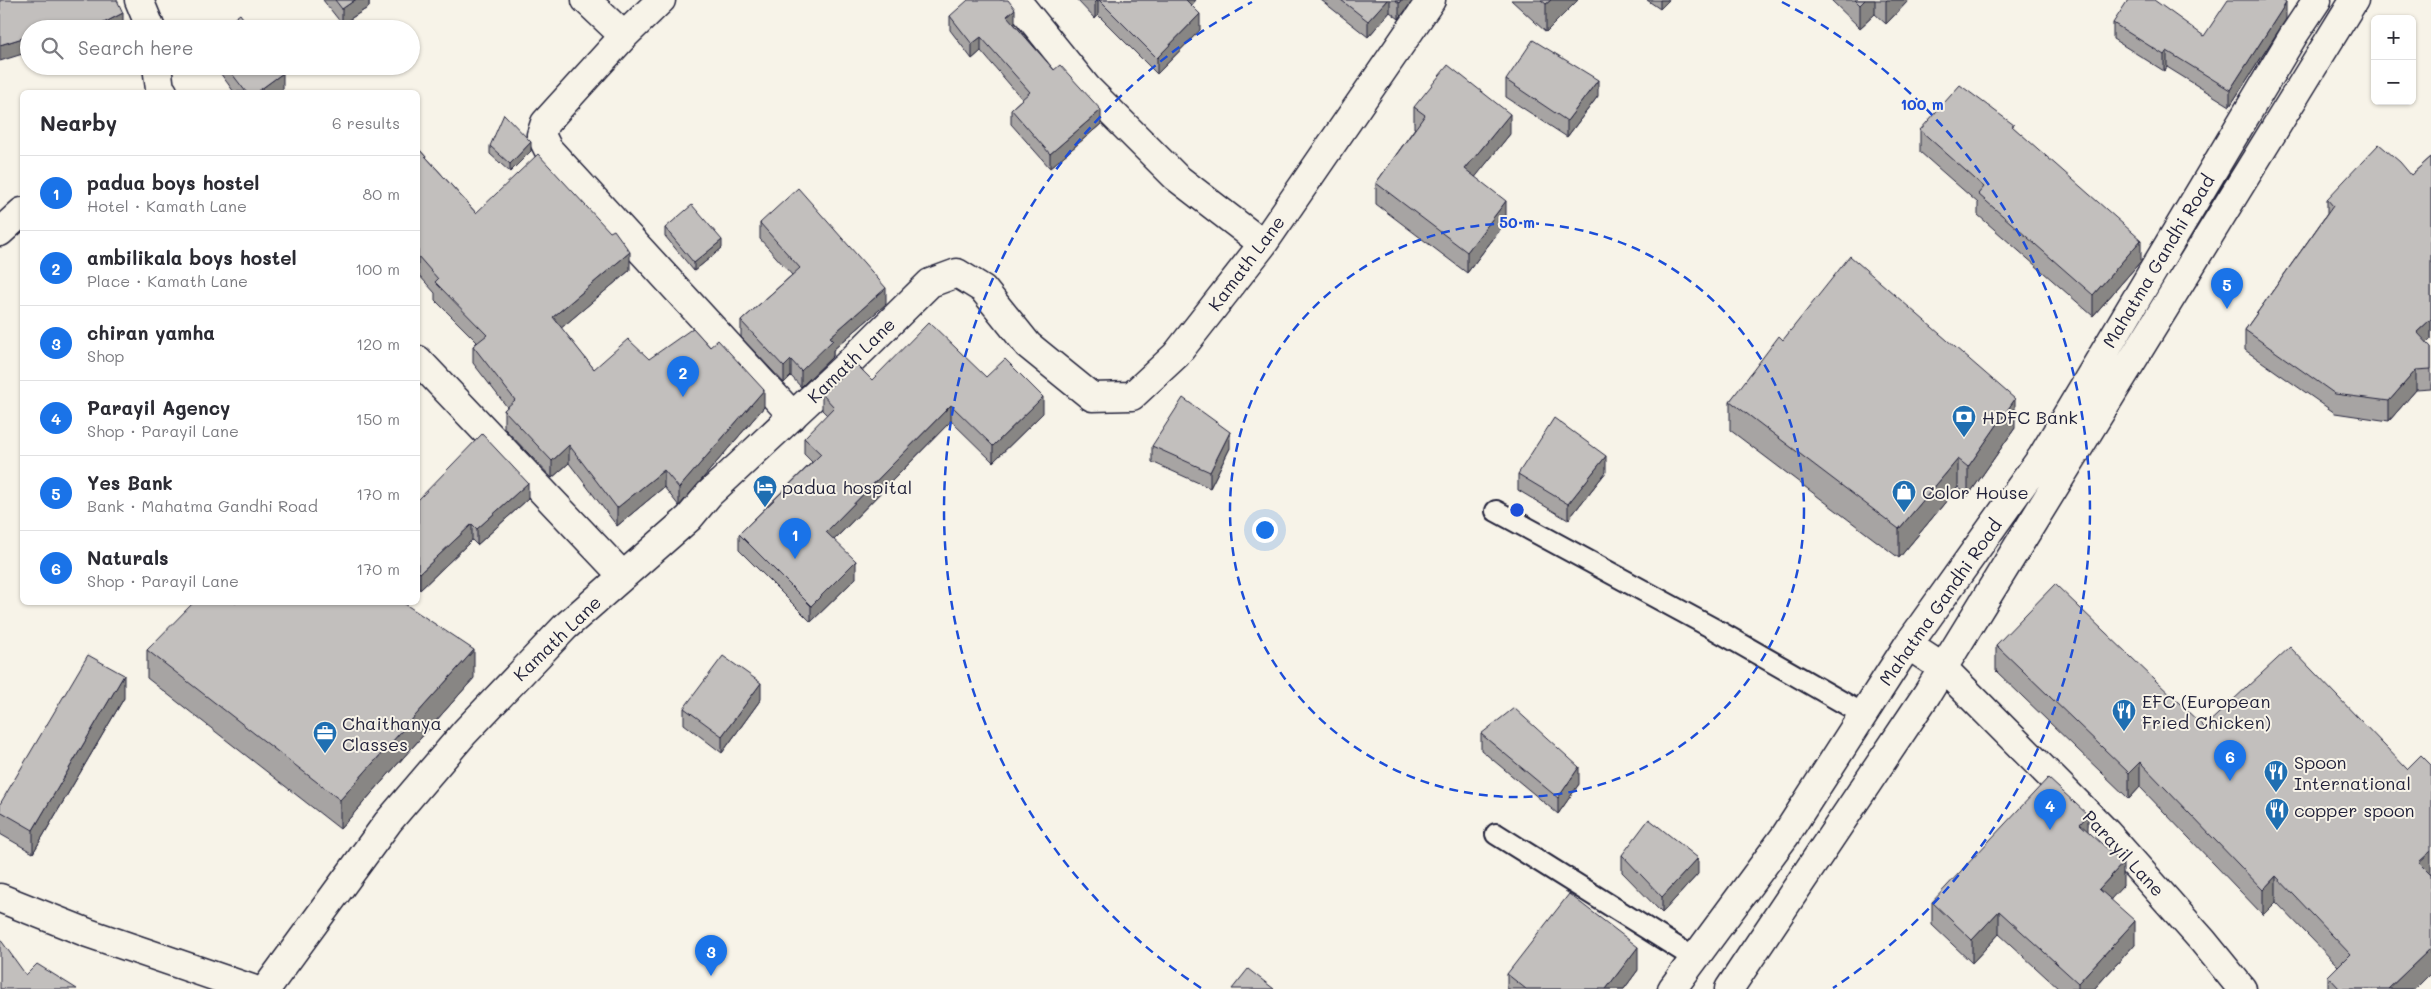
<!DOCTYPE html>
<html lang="en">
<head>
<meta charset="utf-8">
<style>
  :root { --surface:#fff; --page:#f7f7f7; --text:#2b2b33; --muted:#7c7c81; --line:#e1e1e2; --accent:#1a73e8 }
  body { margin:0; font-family:Mali,sans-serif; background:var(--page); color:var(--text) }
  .controls { position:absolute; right:15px; top:15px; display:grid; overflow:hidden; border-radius:8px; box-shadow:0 1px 4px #0004 }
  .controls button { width:45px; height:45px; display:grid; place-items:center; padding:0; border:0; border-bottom:1px solid var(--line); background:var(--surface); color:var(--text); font:25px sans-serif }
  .you { position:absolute; left:1264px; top:529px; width:18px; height:18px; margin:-12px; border:4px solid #fff; border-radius:50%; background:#1a73e8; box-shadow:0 0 0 8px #1a73e833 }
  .badge { display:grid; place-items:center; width:32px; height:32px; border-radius:50%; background:var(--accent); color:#fff; font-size:16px; font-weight:700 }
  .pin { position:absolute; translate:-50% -41px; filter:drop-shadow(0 1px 2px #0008) }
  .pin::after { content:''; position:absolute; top:26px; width:18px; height:15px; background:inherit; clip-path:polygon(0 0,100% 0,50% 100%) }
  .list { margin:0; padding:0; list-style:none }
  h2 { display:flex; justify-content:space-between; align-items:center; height:65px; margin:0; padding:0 20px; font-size:21px }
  h2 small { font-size:16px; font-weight:400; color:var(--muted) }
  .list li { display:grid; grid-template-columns:32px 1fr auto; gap:15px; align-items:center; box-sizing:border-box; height:75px; padding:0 20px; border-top:1px solid var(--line) }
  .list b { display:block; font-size:19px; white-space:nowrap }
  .list p { margin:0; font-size:16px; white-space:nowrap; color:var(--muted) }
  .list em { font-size:16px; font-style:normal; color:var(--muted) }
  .icon { flex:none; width:28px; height:28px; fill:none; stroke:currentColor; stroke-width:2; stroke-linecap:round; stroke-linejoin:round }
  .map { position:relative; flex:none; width:2431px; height:989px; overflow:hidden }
  .search { position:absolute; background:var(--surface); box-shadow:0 1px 4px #0004; left:20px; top:20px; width:400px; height:55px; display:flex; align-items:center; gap:12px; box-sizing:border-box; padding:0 18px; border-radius:28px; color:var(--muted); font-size:19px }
  .panel { position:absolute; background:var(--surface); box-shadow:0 1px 4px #0004; left:20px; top:90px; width:400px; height:515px; border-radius:8px }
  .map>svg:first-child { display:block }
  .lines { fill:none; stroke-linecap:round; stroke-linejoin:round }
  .lane-casing { stroke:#22223b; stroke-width:24 }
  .street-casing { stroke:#22223b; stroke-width:31 }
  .secondary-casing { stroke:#22223b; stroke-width:31 }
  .primary-casing { stroke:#22223b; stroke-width:31 }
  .lane { stroke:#f7f3e8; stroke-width:20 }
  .street { stroke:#f7f3e8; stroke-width:28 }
  .secondary { stroke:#f7f3e8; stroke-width:28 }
  .primary { stroke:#f7f3e8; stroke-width:28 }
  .wall { fill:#a7a4a3; stroke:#22223b }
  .shaded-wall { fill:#888684; stroke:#22223b }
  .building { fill:#c2bfbd; stroke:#22223b }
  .ring { fill:none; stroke:#1d4ed8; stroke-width:2.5; stroke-dasharray:9 6 }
  .labels { text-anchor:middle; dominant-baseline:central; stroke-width:4; stroke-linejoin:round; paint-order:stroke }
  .street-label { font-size:18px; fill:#22223b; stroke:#f7f3e8 }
  .poi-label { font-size:18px; fill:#22223b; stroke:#f7f3e8; text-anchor:start }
  .centre { fill:#1d4ed8; stroke:#f7f3e8; stroke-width:2.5 }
  .ring-label { font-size:15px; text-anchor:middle; font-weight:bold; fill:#1d4ed8; stroke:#f7f3e8; stroke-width:4; stroke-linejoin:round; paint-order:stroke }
</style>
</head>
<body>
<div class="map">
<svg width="2431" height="989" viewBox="0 0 2431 989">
  <rect width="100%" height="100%" fill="#f7f3e8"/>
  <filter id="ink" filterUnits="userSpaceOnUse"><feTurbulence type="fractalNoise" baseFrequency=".02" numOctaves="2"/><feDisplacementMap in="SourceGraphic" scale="10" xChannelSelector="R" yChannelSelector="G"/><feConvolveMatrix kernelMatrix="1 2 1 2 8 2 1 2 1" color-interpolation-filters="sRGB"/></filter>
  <g filter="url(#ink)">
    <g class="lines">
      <defs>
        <path id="lane" d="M1496,511L1718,631L1863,714
          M1496,834L1694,958"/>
        <path id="street" d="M139,0L151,29
          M586,0L624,36
          M661,0L624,36L545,123L541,135L548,149L793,416
          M1016,0L1087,88L1176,177L1263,244
          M157,66L160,89L163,92
          M0,232L22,212
          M418,360L623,576
          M266,989L388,822L465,732L565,627L689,518L709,494L847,365L930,283L957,273L983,289L1028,345L1092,397L1132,396L1176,355L1263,244L1431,0"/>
        <path id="secondary" d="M1908,645L1943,668L2107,833L2203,941L2242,989
          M1672,989L1785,836L1908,645L2042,457L2293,36L2317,0
          M1729,989L1927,694L2354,0"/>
        <path id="primary" d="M0,898L88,933L252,989"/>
      </defs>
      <use href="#lane" class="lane-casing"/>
      <use href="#street" class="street-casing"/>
      <use href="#secondary" class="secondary-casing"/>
      <use href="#primary" class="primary-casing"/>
      <use href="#lane" class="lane"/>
      <use href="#street" class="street"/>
      <use href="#secondary" class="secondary"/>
      <use href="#primary" class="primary"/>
    </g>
    <path class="wall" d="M323,0H369V7L342,24Z
      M1077,0H1196L1191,5L1200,30L1157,74L1098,15L1095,19Z
      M1321,0H1413L1399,19L1390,12L1368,37Z
      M1511,0H1578L1546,32Z
      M1647,0H1669L1660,9Z
      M1831,0H1908V1L1886,24L1875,14L1860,28Z
      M950,16L1015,24V25L1101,124L1050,168L1011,124V109L1022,99L981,51L972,59L950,30Z
      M2286,19L2230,106L2167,67L2164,71L2113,39V23L2204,36Z
      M215,66H278L283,89L278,92H234Z
      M1506,80L1598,96L1567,137L1506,97Z
      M1414,107L1510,134L1475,177L1506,222L1467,273L1376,204V183L1415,128H1414Z
      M2014,128L2141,261L2093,316L1978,215V203L1920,152V130Z
      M490,146L531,151L510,172L490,154Z
      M418,148L476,213L630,270L561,328L594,369L649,359L764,407L679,506L664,487L617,526L569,463L552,478L504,428V410L507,407L473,363V346L477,342L435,300V293L418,274Z
      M2431,157V339L2427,343L2431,347V389L2416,390L2389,421L2335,413L2245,350V330L2327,214V199L2411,175Z
      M760,223L886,304L833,350V356L801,387L791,376L784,383L741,337V321L792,275L760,239Z
      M665,228L722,248L694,271L665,236Z
      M1783,340L2015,428L1968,496L1958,487L1899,558L1730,430V401Z
      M986,377L1043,413L993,462L951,421L834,540L856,578L811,622L739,550V534L812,462L804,454V438L827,415L822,410V394L872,380Z
      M1152,446L1230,448L1210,488L1152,462Z
      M1606,472L1568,520L1518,490V474Z
      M528,499L477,545L472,540L420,590L418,587V500Z
      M1996,645L2204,727L2407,769L2415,989H2328V976L2338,966L2276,902L2263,915L2140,787L2129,799L1996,671Z
      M147,650L474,678L340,829L147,678Z
      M124,698L33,853L0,834V811Z
      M761,699L722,753L684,724V708Z
      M1481,734L1579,784L1558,814L1481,750Z
      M2088,831L2123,886L2110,899L2135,944L2094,989H2059L1999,934L1972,963L1932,925V902Z
      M1622,855L1698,874L1662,913L1622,872Z
      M1638,970L1624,989H1507V974Z"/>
    <path class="shaded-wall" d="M355,0H369V7L342,24V9Z
      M1098,0V15L1095,19V3Z
      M1184,0H1196L1184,14Z
      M1387,0H1390V12L1368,37V21Z
      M1401,0H1413L1399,19V3Z
      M1551,0H1578L1546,32V4Z
      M1660,0H1669L1660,9Z
      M1865,0H1875V14L1860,28V5Z
      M1887,0H1908V1L1886,24V1Z
      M2286,3V19L2230,106V90Z
      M1015,9V24L1007,31V16Z
      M123,13V29H92Z
      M1200,14V30L1157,74V58Z
      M62,26V29H52Z
      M29,36V52L0,61V45Z
      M981,37V51L972,59V44Z
      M2167,51V67L2164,71V55Z
      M283,73V89L278,92H257Z
      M1598,80V96L1567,137V121Z
      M1101,110V124L1050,168V154Z
      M1510,114V134L1465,190V169Z
      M531,142V151L510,172V164Z
      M1506,201V222L1467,273V252Z
      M722,240V248L694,271V263Z
      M2141,240V261L2093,316V295Z
      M630,252V270L553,335V317Z
      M886,288V304L833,350V356L801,387V371L830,337Z
      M2431,319V339L2417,352V332Z
      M791,360V376L784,383V367Z
      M2416,370V390L2389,421V401Z
      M764,390V407L679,506V488Z
      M1043,397V413L993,462V446Z
      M2015,399V428L1968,496V467Z
      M951,405V421L826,548V532Z
      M1230,432V448L1210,488V472Z
      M569,445V463L552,478V461Z
      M1606,456V472L1568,520V504Z
      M1958,459V487L1899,558V529Z
      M664,470V487L617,526V508Z
      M528,483V499L477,545V529Z
      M472,524V540L420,590V573Z
      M856,561V578L811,622V606Z
      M474,650V678L340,829V800Z
      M124,675V698L33,853V830Z
      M761,683V699L722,753V736Z
      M2140,762V787L2129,799V773Z
      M1579,767V784L1558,814V798Z
      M2088,815V838L2080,824Z
      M2431,851V876L2419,862Z
      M1698,858V874L1662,913V897Z
      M2123,863V886L2099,912V889Z
      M2276,876V902L2263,915V890Z
      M1999,911V934L1972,963V940Z
      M2135,921V944L2094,989H2078V983Z
      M1638,947V970L1624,989H1606Z
      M2431,948V973L2415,989H2388Z"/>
    <path class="building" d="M0,0H117L123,13L92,29H63L62,26L52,29H29V36L0,45Z
      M335,0H355L342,9Z
      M968,0H1008L1015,9L1007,16L1054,70L1060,65L1101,110L1050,154L1011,109L1030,92L981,37L972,44L950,16Z
      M1099,0H1186L1200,14L1157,58Z
      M1341,0H1387L1368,21Z
      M1395,0H1401L1399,3Z
      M1541,0H1551L1546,4Z
      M1855,0H1865L1860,5Z
      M2128,0H2154L2204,36L2228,0H2282L2286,3L2230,90L2167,51L2164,55L2113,23Z
      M240,14L251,29H220Z
      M1533,40L1598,80L1567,121L1506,80Z
      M1448,65L1510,114L1465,169L1506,201L1467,252L1376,183L1425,115L1414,107Z
      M226,66H278L283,73L257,92H246Z
      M1960,85L2014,125L2012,126L2141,240L2093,295L1978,194L1984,187L1920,130Z
      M504,114L531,142L510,164L490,146Z
      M2379,144L2400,162L2411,175L2431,157V319L2417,332L2431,347V369L2416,370L2389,401L2335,394L2245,330L2333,206L2327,199Z
      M418,148L476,213L538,154L610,232L614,230L630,252L553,317L594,369L628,339L649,359L693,328L710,347L718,340L764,390L679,488L664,470L617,508L569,445L552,461L504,410L515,400L473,346L487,335L435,282L438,279L418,256Z
      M798,188L886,288L830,337L833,340L801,371L791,360L784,367L741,321L800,268L760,223Z
      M692,205L722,240L694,263L665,228Z
      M1850,256L2015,399L1968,467L1958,459L1899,529L1730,401L1779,336L1783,340Z
      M929,322L986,377L1005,359L1043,397L993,446L951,405L826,532L856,561L811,606L739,534L821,454L804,438L834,407L822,394L855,363L872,380Z
      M1183,398L1230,432L1210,472L1152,446Z
      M1554,418L1606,456L1568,504L1518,474Z
      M482,434L528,483L477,529L472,524L420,573L418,571V500Z
      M2055,584L2204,727L2290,647L2407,769L2421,755L2431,765V851L2419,862L2431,874V948L2388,989H2340L2328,976L2350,954L2276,876L2263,890L2140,762L2129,773L1996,645Z
      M194,602H402L474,650L340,800L147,650Z
      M88,655L124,675L33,830L0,811V804Z
      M723,656L761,683L722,736L684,708Z
      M1514,708L1579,767L1558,798L1481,734Z
      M2048,778L2088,815L2080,824L2123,863L2099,889L2135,921L2078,983L1999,911L1972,940L1932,902Z
      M1649,819L1698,858L1662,897L1622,855Z
      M1569,894L1638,947L1606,989H1526L1507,974Z
      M0,939L26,975L37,964L77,989H0Z
      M1248,969L1274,989H1232Z"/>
  </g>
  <g class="ring">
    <circle cx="1517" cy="510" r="287"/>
    <path d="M1201 988A573 573 0 0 1 1252 2M1782 2A573 573 0 0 1 1833 988"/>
  </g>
  <defs>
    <symbol id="bank-pin" viewBox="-11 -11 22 30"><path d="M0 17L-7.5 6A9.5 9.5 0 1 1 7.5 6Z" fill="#1f6fb2" stroke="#f7f3e8"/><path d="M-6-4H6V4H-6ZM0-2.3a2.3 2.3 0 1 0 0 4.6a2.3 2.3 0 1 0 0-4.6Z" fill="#fff"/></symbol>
    <symbol id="hotel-pin" viewBox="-11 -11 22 30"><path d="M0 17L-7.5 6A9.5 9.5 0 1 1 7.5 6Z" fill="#1f6fb2" stroke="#f7f3e8"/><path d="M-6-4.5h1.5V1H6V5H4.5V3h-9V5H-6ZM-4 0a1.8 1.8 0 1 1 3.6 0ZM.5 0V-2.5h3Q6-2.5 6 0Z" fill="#fff"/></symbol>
    <symbol id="shop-pin" viewBox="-11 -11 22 30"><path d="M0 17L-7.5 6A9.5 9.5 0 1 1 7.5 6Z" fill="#1f6fb2" stroke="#f7f3e8"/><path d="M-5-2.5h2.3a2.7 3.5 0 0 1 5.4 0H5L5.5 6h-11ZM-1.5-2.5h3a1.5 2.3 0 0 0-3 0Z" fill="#fff"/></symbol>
    <symbol id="restaurant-pin" viewBox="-11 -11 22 30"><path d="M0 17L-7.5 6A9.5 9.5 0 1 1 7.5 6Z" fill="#1f6fb2" stroke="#f7f3e8"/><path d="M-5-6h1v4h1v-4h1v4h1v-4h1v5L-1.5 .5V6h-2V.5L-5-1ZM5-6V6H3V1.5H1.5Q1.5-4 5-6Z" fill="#fff"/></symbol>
    <symbol id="office-pin" viewBox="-11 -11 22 30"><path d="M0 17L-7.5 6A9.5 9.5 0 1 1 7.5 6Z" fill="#1f6fb2" stroke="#f7f3e8"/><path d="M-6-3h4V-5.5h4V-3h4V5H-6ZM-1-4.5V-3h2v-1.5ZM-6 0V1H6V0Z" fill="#fff"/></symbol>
  </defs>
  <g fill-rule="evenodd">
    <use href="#bank-pin" x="1950" y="403" width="28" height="38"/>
    <use href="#hotel-pin" x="751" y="473" width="28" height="38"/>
    <use href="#shop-pin" x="1890" y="478" width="28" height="38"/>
    <use href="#restaurant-pin" x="2110" y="697" width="28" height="38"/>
    <use href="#office-pin" x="311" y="719" width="28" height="38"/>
    <use href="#restaurant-pin" x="2262" y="758" width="28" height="38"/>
    <use href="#restaurant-pin" x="2263" y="796" width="28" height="38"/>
  </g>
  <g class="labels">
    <g class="street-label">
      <text transform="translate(2158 261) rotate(-59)">Mahatma Gandhi Road</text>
      <text transform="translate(1246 263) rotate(-53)">Kamath Lane</text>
      <text transform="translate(851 360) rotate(-44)">Kamath Lane</text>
      <text transform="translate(1940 602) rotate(-55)">Mahatma Gandhi Road</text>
      <text transform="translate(557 638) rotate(-44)">Kamath Lane</text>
      <text transform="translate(2124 853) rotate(47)">Parayil Lane</text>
    </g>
    <g class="poi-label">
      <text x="1982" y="417">HDFC Bank</text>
      <text x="782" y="487">padua hospital</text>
      <text x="1922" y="492">Color House</text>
      <text x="2142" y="701">EFC (European<tspan x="2142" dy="21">Fried Chicken)</tspan></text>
      <text x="342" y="723">Chaithanya<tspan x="342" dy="21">Classes</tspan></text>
      <text x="2294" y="762">Spoon<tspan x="2294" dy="21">International</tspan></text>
      <text x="2294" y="810">copper spoon</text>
    </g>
  </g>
  <circle cx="1517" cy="510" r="8" class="centre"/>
  <g class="ring-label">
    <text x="1922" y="110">100 m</text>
    <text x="1517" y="228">50 m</text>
  </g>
</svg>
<div class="controls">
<button>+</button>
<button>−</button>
</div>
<div class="you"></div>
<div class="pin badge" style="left:795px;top:559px">1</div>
<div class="pin badge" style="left:683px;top:397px">2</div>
<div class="pin badge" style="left:711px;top:976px">3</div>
<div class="pin badge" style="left:2050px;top:830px">4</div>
<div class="pin badge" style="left:2227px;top:309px">5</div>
<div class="pin badge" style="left:2230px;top:781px">6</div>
<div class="search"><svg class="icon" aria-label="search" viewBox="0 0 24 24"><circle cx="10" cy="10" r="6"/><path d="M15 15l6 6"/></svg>Search here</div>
<section class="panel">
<h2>Nearby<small>6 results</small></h2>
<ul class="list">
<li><span class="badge">1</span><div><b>padua boys hostel</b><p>Hotel · Kamath Lane</p></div><em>80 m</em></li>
<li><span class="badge">2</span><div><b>ambilikala boys hostel</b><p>Place · Kamath Lane</p></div><em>100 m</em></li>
<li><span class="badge">3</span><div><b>chiran yamha</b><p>Shop</p></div><em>120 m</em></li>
<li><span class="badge">4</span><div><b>Parayil Agency</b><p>Shop · Parayil Lane</p></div><em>150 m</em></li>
<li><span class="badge">5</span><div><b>Yes Bank</b><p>Bank · Mahatma Gandhi Road</p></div><em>170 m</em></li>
<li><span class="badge">6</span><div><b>Naturals</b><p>Shop · Parayil Lane</p></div><em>170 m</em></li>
</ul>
</section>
</div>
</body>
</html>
